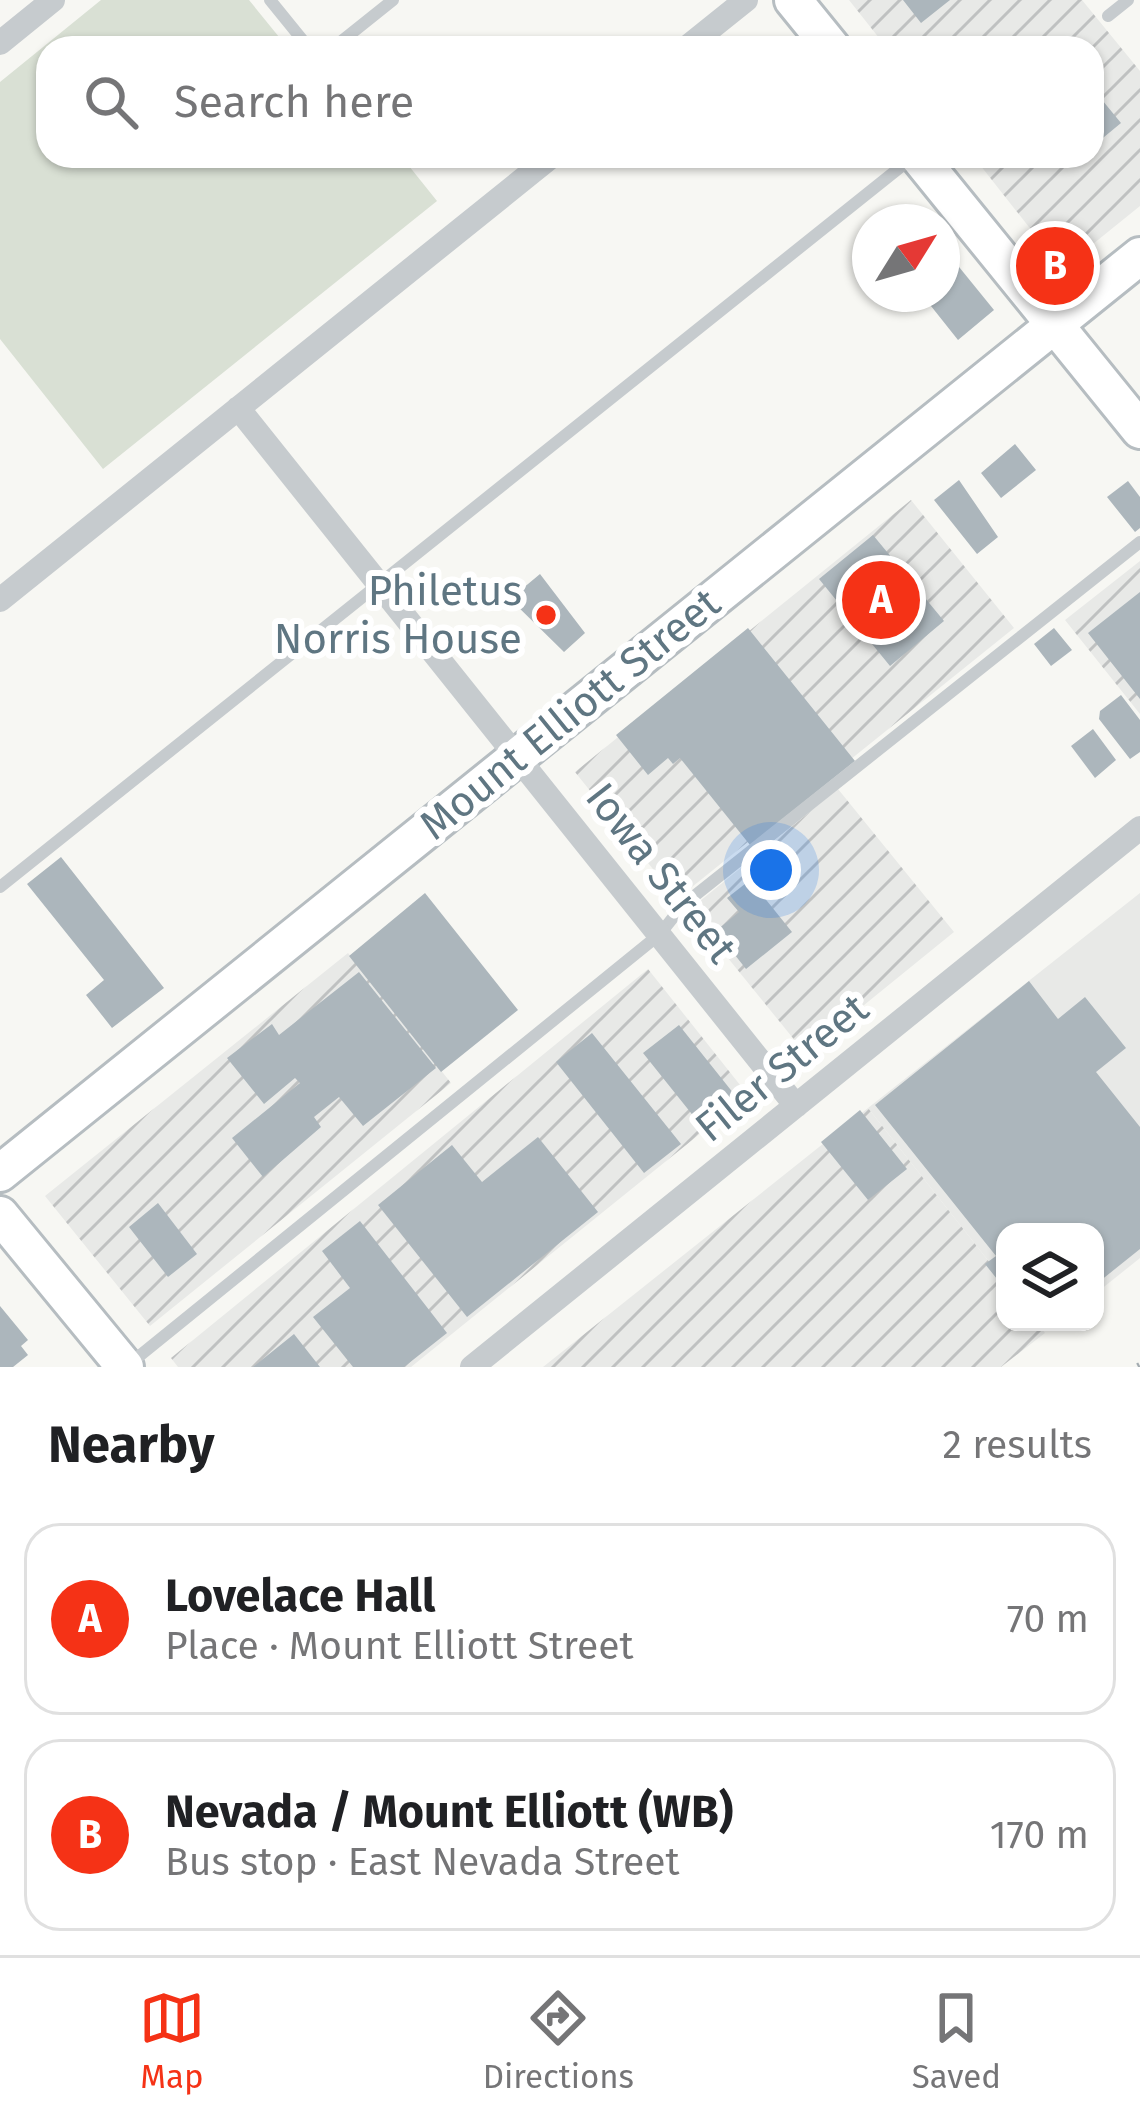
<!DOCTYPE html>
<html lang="en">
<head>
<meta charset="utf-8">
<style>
  :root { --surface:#fff; --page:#f6f6f6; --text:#202124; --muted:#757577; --line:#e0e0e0; --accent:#f53216 }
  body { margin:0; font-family:"Fira Sans",sans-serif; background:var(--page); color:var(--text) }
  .controls { position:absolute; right:36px; bottom:36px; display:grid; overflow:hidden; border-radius:24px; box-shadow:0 3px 9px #0004 }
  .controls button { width:108px; height:108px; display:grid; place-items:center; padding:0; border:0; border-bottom:3px solid var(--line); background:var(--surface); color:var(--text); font:60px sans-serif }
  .compass { position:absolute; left:852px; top:204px; width:108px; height:108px; border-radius:50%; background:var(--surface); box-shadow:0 3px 9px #0004; rotate:53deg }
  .you { position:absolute; left:771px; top:870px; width:42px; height:42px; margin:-30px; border:9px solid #fff; border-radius:50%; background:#1a73e8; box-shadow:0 0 0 18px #1a73e833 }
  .badge { display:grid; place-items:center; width:78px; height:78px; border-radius:50%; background:var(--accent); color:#fff; font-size:39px; font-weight:700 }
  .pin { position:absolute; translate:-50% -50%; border:6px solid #fff; box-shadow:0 3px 12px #0006 }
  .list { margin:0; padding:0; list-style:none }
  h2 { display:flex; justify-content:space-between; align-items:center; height:156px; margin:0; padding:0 48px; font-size:51px }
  h2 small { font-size:39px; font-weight:400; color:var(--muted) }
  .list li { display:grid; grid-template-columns:78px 1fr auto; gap:36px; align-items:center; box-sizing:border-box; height:192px; margin:0 24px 24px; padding:0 24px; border:3px solid var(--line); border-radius:36px }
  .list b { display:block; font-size:45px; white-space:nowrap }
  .list p { margin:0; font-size:39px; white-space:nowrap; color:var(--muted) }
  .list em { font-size:39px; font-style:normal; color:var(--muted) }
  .icon { flex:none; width:66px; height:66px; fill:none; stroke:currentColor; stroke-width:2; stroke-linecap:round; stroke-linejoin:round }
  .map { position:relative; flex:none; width:1140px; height:1367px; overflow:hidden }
  .search { position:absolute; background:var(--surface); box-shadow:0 3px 9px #0004; left:36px; right:36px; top:36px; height:132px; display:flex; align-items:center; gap:30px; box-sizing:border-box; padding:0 42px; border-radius:36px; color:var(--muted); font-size:45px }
  .sheet { height:588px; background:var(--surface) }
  nav { display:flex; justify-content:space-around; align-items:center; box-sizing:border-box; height:168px; border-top:3px solid var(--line); background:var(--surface); font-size:33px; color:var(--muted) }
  nav a { display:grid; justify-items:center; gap:6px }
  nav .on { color:var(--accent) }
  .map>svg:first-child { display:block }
  .built { fill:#e8e9e7 }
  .industrial { fill:url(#industrial-furrows) }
  .green { fill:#d9e0d4 }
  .building { fill:#acb6bc }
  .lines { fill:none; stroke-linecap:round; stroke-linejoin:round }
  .secondary-casing { stroke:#b6bdc1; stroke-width:42 }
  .lane { stroke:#c6cbce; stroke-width:12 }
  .street { stroke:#c6cbce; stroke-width:24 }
  .secondary { stroke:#fff; stroke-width:36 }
  .rail { stroke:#a4acb1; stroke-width:8; stroke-dasharray:18 9; stroke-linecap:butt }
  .poi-dot { fill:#f53216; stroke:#fff; stroke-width:4.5 }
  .labels { text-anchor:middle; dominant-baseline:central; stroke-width:12; stroke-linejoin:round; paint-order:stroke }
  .poi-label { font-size:42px; fill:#5f7682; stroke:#fff; text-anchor:end }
  .street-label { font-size:42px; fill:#5f7682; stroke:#fff }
</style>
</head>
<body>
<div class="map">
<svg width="1140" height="1367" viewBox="0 0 1140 1367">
  <defs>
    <pattern id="industrial-furrows" width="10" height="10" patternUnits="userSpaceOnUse" patternTransform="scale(3)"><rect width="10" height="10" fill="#e8e9e7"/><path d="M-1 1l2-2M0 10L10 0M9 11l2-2" fill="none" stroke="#bfc1c1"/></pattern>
  </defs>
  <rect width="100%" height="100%" fill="#f7f7f3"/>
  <path class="built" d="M1140,893V1258L1095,1294V1232H1005V1282L868,1108Z"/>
  <path class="industrial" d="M849,0H1082L1140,71V206L1062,269L973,156H1092V48H887Z
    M911,500L1014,628L677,899L575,772Z
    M1140,561V714L1065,620Z
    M838,789L954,932L805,1053L689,910Z
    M348,953L451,1083L150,1326L45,1196Z
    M648,969L748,1095L411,1367H178L171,1358Z
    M868,1108L1005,1282V1322H1037L1045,1333L1001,1367H543Z"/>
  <path class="green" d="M101,0H249L288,48H48V156H401L437,201L103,469L0,339V82Z"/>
  <path class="building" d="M903,0H950L921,23Z
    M1098,95L1121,123L1092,147V100Z
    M942,246L994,310L958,340L927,301L942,294Z
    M1015,444L1036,470L1001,498L981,473Z
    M959,480L998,537L977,554L934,500Z
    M1128,481L1140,497V528L1135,532L1107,497Z
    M873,535L944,621L890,666L819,579Z
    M540,574L585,633L564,652L510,599Z
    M1140,592V699L1088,633Z
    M748,628L855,761L750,845L680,758L673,764L668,758L648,775L616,735Z
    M1054,628L1072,650L1051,666L1034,644Z
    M1121,695L1140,720V752L1130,759L1099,719L1100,711Z
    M1093,729L1116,760L1095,778L1071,746Z
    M61,857L164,988L112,1028L86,995L104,980L27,884Z
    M750,880L792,932L746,969L716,931L739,912L727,898Z
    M425,893L518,1010L441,1072L349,956Z
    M359,972L436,1068L363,1126L339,1097L314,1117L321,1127L263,1177L232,1138L300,1083L295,1078L264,1104L227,1058L272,1024L279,1035Z
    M1029,981L1058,1019L1085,997L1126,1048L1096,1072L1140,1127V1249L1095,1285V1232H1005V1289L985,1264L996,1256L875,1105Z
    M679,1025L738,1099L703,1128L643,1053Z
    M592,1033L681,1144L644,1173L556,1062Z
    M860,1110L907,1169L868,1200L821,1142Z
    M538,1137L598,1212L467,1317L378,1205L452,1145L482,1182Z
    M158,1203L197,1254L168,1277L129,1227Z
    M360,1221L447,1333L404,1367H353L313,1317L350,1288L322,1251Z
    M0,1306L28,1340L21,1346L28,1355L13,1367H0Z
    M294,1334L320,1367H253Z"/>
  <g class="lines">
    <defs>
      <path id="secondary" d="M793,0L832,48
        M918,156L1140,430
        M0,1173L1140,256
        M0,1215L125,1367"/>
    </defs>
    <use href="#secondary" class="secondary-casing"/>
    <path class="lane" d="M270,0L309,48
      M1108,16L1128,0
      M333,48L393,0
      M0,887L913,157
      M127,1366L660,934L683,905L1140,542"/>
    <path class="street" d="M0,43L53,0
      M686,48L746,0
      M238,408L796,1106
      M0,600L552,156
      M472,1367L1140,828"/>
    <use href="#secondary" class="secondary"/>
    <path class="rail" d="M1138,1367L1140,1366"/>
  </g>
  <circle class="poi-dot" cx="546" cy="615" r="12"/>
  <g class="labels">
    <g class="poi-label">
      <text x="522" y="591">Philetus<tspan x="522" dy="48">Norris House</tspan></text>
    </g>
    <g class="street-label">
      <text transform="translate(570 714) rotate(-39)">Mount Elliott Street</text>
      <text transform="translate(661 873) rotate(52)">Iowa Street</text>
      <text transform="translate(782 1068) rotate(-39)">Filer Street</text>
    </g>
  </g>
</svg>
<div class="controls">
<button><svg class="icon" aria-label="layers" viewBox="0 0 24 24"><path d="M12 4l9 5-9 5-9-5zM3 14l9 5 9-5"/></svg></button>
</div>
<svg class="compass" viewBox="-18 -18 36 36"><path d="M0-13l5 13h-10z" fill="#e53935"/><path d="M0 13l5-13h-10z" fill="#757577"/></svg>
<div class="you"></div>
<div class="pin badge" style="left:881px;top:600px">A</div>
<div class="pin badge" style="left:1055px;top:266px">B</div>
<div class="search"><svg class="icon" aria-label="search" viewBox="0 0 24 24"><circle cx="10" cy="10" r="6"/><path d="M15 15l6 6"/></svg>Search here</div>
</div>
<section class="sheet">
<h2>Nearby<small>2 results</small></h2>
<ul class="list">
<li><span class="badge">A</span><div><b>Lovelace Hall</b><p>Place · Mount Elliott Street</p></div><em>70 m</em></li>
<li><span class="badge">B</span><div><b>Nevada / Mount Elliott (WB)</b><p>Bus stop · East Nevada Street</p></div><em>170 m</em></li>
</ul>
</section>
<nav>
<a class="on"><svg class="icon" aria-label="map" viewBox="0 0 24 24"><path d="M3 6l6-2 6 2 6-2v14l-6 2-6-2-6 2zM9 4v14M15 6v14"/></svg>Map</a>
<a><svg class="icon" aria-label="directions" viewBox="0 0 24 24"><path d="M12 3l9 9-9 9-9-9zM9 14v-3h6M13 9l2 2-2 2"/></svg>Directions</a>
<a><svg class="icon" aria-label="saved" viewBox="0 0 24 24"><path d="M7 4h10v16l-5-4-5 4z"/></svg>Saved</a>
</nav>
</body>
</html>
